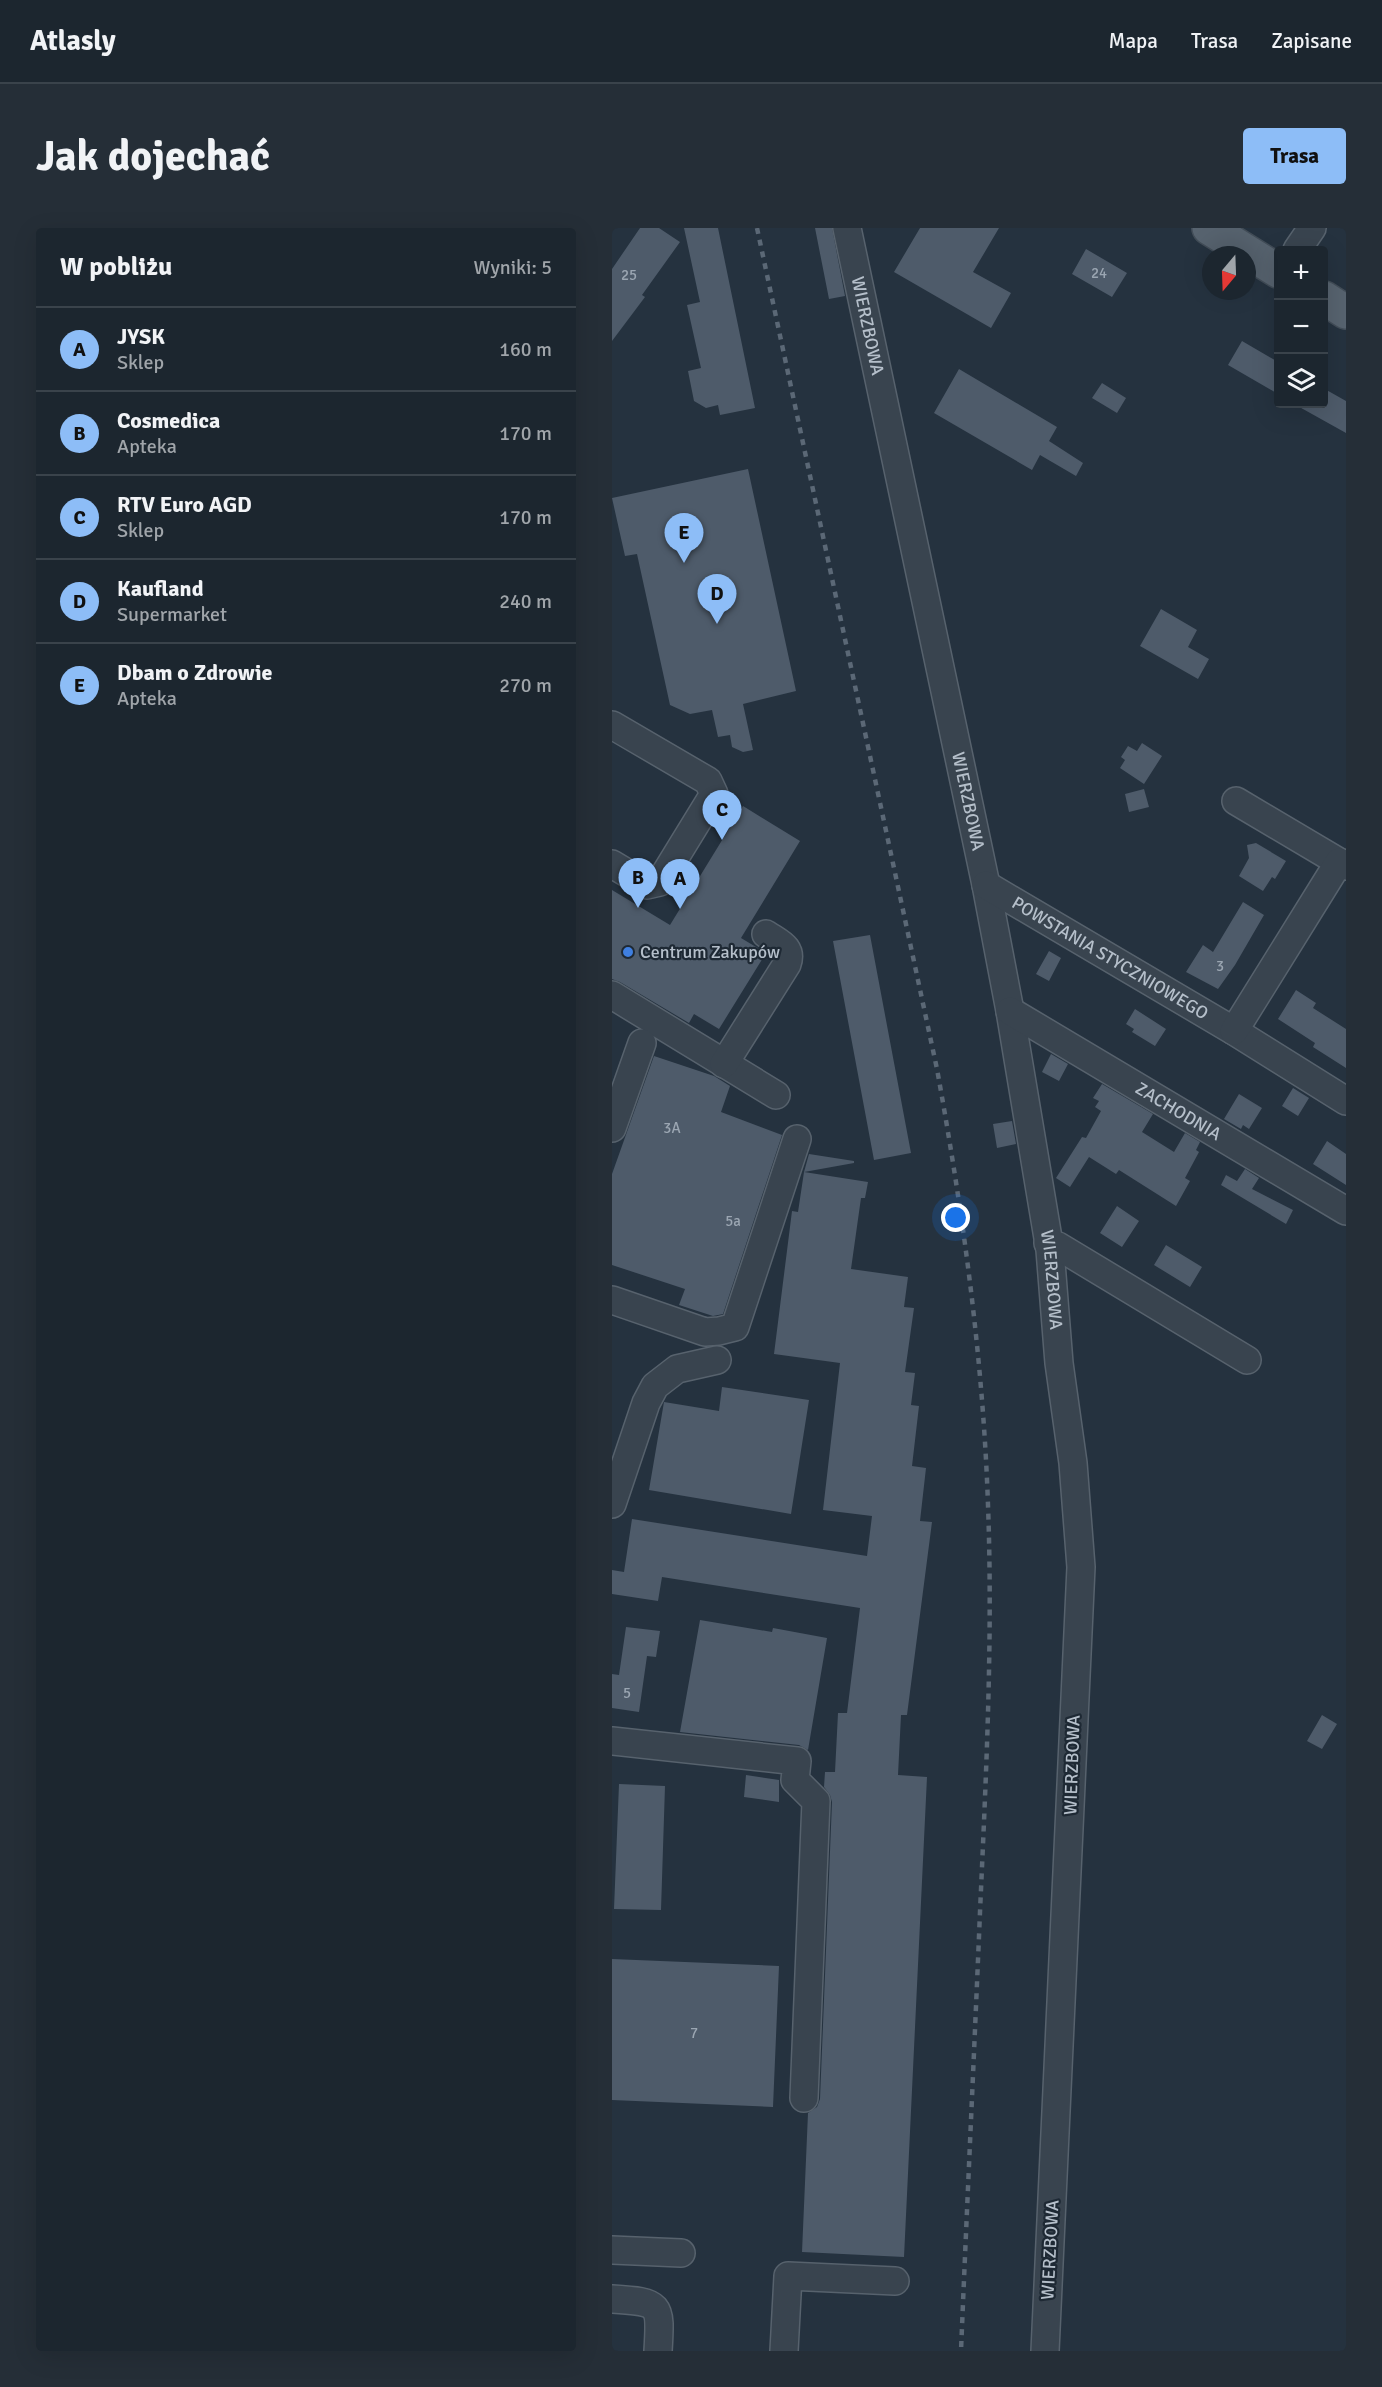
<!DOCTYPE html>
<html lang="pl">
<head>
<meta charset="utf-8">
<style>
  :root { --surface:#1c262f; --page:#252e37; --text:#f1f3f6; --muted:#a0a5aa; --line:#3a434b; --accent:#8dbdf7 }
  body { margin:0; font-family:Signika,sans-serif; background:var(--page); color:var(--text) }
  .controls { position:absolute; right:18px; top:18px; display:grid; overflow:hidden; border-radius:6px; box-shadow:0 6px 24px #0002 }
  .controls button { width:54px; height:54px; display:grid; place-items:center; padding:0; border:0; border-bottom:2px solid var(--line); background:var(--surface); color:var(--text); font:30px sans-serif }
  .compass { position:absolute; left:590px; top:18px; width:54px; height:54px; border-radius:50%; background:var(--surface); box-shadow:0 6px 24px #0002; rotate:199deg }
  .you { position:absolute; left:344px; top:990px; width:21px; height:21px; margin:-15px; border:4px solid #fff; border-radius:50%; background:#1a73e8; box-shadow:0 0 0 9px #1a73e833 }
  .badge { display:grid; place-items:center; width:39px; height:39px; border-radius:50%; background:var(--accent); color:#111; font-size:20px; font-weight:700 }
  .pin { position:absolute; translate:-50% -50px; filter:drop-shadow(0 2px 3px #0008) }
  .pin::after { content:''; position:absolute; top:32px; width:21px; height:18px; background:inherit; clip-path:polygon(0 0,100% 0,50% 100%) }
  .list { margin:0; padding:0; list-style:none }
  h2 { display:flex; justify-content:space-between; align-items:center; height:78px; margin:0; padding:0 24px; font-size:26px }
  h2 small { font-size:20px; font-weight:400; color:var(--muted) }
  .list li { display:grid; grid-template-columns:39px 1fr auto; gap:18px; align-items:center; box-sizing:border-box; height:84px; padding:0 24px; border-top:2px solid var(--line) }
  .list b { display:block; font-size:22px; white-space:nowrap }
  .list p { margin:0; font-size:20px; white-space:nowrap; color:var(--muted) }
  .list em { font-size:20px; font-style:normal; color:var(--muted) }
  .icon { flex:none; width:33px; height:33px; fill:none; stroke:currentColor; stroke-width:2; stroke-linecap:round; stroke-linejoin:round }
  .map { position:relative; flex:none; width:734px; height:2123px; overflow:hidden; border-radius:6px }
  header { display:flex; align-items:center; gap:36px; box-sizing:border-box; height:84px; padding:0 30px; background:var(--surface); border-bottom:2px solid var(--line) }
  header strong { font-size:28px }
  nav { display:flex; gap:33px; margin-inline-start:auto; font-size:21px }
  .intro { display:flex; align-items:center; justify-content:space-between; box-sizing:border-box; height:144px; padding:0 36px }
  h1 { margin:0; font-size:42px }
  .button { padding:15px 27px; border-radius:6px; background:var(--accent); color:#111; font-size:21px; font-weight:700 }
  main { display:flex; gap:36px; padding:0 36px }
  aside { flex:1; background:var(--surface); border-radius:6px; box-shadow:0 6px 24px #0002 }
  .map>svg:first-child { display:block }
  .building { fill:#4e5b6a }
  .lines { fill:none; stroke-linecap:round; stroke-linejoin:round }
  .minor-casing { stroke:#57626d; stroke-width:30 }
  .major-casing { stroke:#424d58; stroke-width:36 }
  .minor { stroke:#39444f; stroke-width:27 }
  .major { stroke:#57636f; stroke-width:33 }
  .rail { stroke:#5b6876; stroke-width:4.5; stroke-dasharray:6 6; stroke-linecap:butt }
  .shop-dot { fill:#3f7fe0; stroke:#1e2934; stroke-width:2 }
  .labels { text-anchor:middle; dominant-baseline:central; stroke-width:4.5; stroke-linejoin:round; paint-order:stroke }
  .number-label { font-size:15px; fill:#9ba6b2 }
  .street-label { font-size:18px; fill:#b5bfca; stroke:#1e2934 }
  .poi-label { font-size:18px; fill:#b5bfca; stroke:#1e2934; text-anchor:start }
</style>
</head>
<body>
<header>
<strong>Atlasly</strong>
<nav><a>Mapa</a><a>Trasa</a><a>Zapisane</a></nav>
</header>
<div class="intro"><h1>Jak dojechać</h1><a class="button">Trasa</a></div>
<main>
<aside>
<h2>W pobliżu<small>Wyniki: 5</small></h2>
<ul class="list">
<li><span class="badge">A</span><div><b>JYSK</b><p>Sklep</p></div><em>160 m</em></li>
<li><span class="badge">B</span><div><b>Cosmedica</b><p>Apteka</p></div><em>170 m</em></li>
<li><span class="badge">C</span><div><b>RTV Euro AGD</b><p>Sklep</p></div><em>170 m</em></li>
<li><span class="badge">D</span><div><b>Kaufland</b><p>Supermarket</p></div><em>240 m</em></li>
<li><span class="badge">E</span><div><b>Dbam o Zdrowie</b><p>Apteka</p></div><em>270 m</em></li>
</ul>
</aside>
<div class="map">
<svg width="734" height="2123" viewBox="0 0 734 2123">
  <rect width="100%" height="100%" fill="#25323f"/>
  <path class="building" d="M28,0H47L68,14L30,67L33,69L0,113V41Z
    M72,0H106L143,180L108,187L106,177L94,180L82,173L76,143L89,140L75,77L88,74Z
    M203,0H220L233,68L217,71Z
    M308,0H387L361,44L399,65L379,100L282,44Z
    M474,21L515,45L500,69L460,46Z
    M630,113L666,134V166L616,137Z
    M347,141L445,199L437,213L471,235L464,248L428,227L420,242L322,185Z
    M490,155L514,170L505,185L480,170Z
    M711,160L734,173V205L682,176H711Z
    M136,241L184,463L131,476L141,522L131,524L120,519L118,507L106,509L100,482L78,486L58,477L25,326L13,328L0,270Z
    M549,381L585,402L576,419L597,431L586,451L528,418Z
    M530,515L550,528L532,556L508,540L513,532L509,529L516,518L525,523Z
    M532,561L537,579L517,584L513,566Z
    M131,578L188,613L129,710L154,725L107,801L82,786L77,795L8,754L0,751V662L58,697Z
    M644,615L674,633L663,651L660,649L651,663L627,648L637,630L635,617Z
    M631,674L652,687L623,737L606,761L574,744L591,717L601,724Z
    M258,707L299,925L262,932L221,713Z
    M437,723L449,730L437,753L424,746Z
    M684,762L704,775L701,780L734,801V840L701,819L703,815L666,791Z
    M523,781L554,801L543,818L520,804L522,801L514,796Z
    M439,826L456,836L447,853L430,844Z
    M42,828L102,848L118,858L109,884L170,907L111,1086L101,1088L67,1077L73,1061L0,1037V946Z
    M490,856L541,886L530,904L562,924L573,905L588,914L584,922L587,924L573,950L578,953L564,978L507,942L504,946L477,929L458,959L444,950L470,909L474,910L489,883L483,879L487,873L481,870Z
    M681,860L697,870L686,888L670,878Z
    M627,866L650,880L637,901L631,897L629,901L612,891Z
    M400,893L404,916L385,920L381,896Z
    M715,913L734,926V957L701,936Z
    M197,926L242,933V935L192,944Z
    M633,941L647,950L640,961L681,982L674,996L609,957L614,947L625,953Z
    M192,944L256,954L253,970H249L239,1041L296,1049L292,1079L302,1080L293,1144L303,1145L299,1177L307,1178L300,1238L314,1240L308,1293L320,1294L295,1487H289L286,1547L315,1549L292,2029L190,2024L196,1885L205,1879L208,1871L220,1574L218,1567L212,1559L213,1544H223L226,1485H235L248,1380L50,1349L46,1373L0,1366V1342L12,1344L20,1291L255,1328L260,1288L211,1282L228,1135L162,1126L180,983L186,984Z
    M505,978L527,993L510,1019L488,1005Z
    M554,1017L590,1039L578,1059L542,1037Z
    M110,1159L197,1172L179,1286L37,1262L52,1174L107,1183Z
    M88,1392L160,1404L161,1400L215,1410L196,1522L187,1517L68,1504Z
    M14,1399L48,1403L44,1429L35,1428L27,1484L0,1480V1446L7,1447Z
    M710,1487L725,1496L710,1521L695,1513Z
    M134,1547L167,1552V1574L132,1569Z
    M7,1556L53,1558L49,1682L2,1681Z
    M0,1731L167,1738L161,1879L0,1872Z"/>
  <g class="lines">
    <defs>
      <g id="minor">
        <path id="s1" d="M235,0L374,657L398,783L438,1022L447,1135L461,1235L469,1339L433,2123"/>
        <path d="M685,22L700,0"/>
        <path d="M0,497L96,553L102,566L48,654L35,657L0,636"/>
        <path d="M624,573L727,634"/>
        <path id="s2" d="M374,657L622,803L734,873"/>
        <path d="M0,767L164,867"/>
        <path id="s3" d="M398,783L734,983"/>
        <path d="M622,803L727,634L734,638"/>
        <path d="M112,836L175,736C181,719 167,715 154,706"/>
        <path d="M0,900L30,815"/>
        <path d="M436,1015L446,1018L635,1132"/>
        <path d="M0,1072L93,1104L107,1103L123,1099L185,911"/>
        <path d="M0,1276L34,1175L43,1158L65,1141L105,1132"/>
        <path d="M0,1513L185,1533L183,1552L204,1573L192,1870"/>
        <path d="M0,2022L69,2025"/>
        <path d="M0,2071C49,2074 49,2075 46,2123"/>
        <path d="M172,2123L176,2048L283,2053"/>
      </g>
      <path id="major" d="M597,0L666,43
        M712,70L734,84"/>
    </defs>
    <use href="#minor" class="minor-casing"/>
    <use href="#major" class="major-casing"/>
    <use href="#minor" class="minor"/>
    <use href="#major" class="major"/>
    <path class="rail" d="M145,0L325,841C351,985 371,1130 376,1277C381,1412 374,1548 368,1684C362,1830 355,1977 349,2123"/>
  </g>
  <circle class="shop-dot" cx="16" cy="724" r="6"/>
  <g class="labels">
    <g class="number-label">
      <text x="487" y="45">24</text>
      <text x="17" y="47">25</text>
      <text x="608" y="738">3</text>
      <text x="60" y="900">3A</text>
      <text x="121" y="993">5a</text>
      <text x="15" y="1465">5</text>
      <text x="82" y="1805">7</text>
    </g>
    <g class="street-label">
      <text stroke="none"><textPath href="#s1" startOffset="100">WIERZBOWA</textPath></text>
      <text stroke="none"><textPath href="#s1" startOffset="586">WIERZBOWA</textPath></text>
      <text stroke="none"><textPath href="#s2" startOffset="144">POWSTANIA STYCZNIOWEGO</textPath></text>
      <text stroke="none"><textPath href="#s3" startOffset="196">ZACHODNIA</textPath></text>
      <text stroke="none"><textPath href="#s1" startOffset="1072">WIERZBOWA</textPath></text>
      <text transform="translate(460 1537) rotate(-88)">WIERZBOWA</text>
      <text transform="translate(438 2022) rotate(-87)">WIERZBOWA</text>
    </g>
    <g class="poi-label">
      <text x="28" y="724">Centrum Zakupów</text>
    </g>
  </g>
</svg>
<div class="controls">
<button>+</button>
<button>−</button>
<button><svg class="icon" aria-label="layers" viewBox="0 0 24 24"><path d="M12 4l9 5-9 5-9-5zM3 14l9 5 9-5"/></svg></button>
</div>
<svg class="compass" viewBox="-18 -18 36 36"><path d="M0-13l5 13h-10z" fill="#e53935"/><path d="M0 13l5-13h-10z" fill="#a0a5aa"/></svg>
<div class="you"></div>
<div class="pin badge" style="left:68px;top:681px">A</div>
<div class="pin badge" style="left:26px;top:680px">B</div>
<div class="pin badge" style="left:110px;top:612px">C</div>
<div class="pin badge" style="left:105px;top:396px">D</div>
<div class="pin badge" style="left:72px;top:335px">E</div>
</div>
</main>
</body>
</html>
